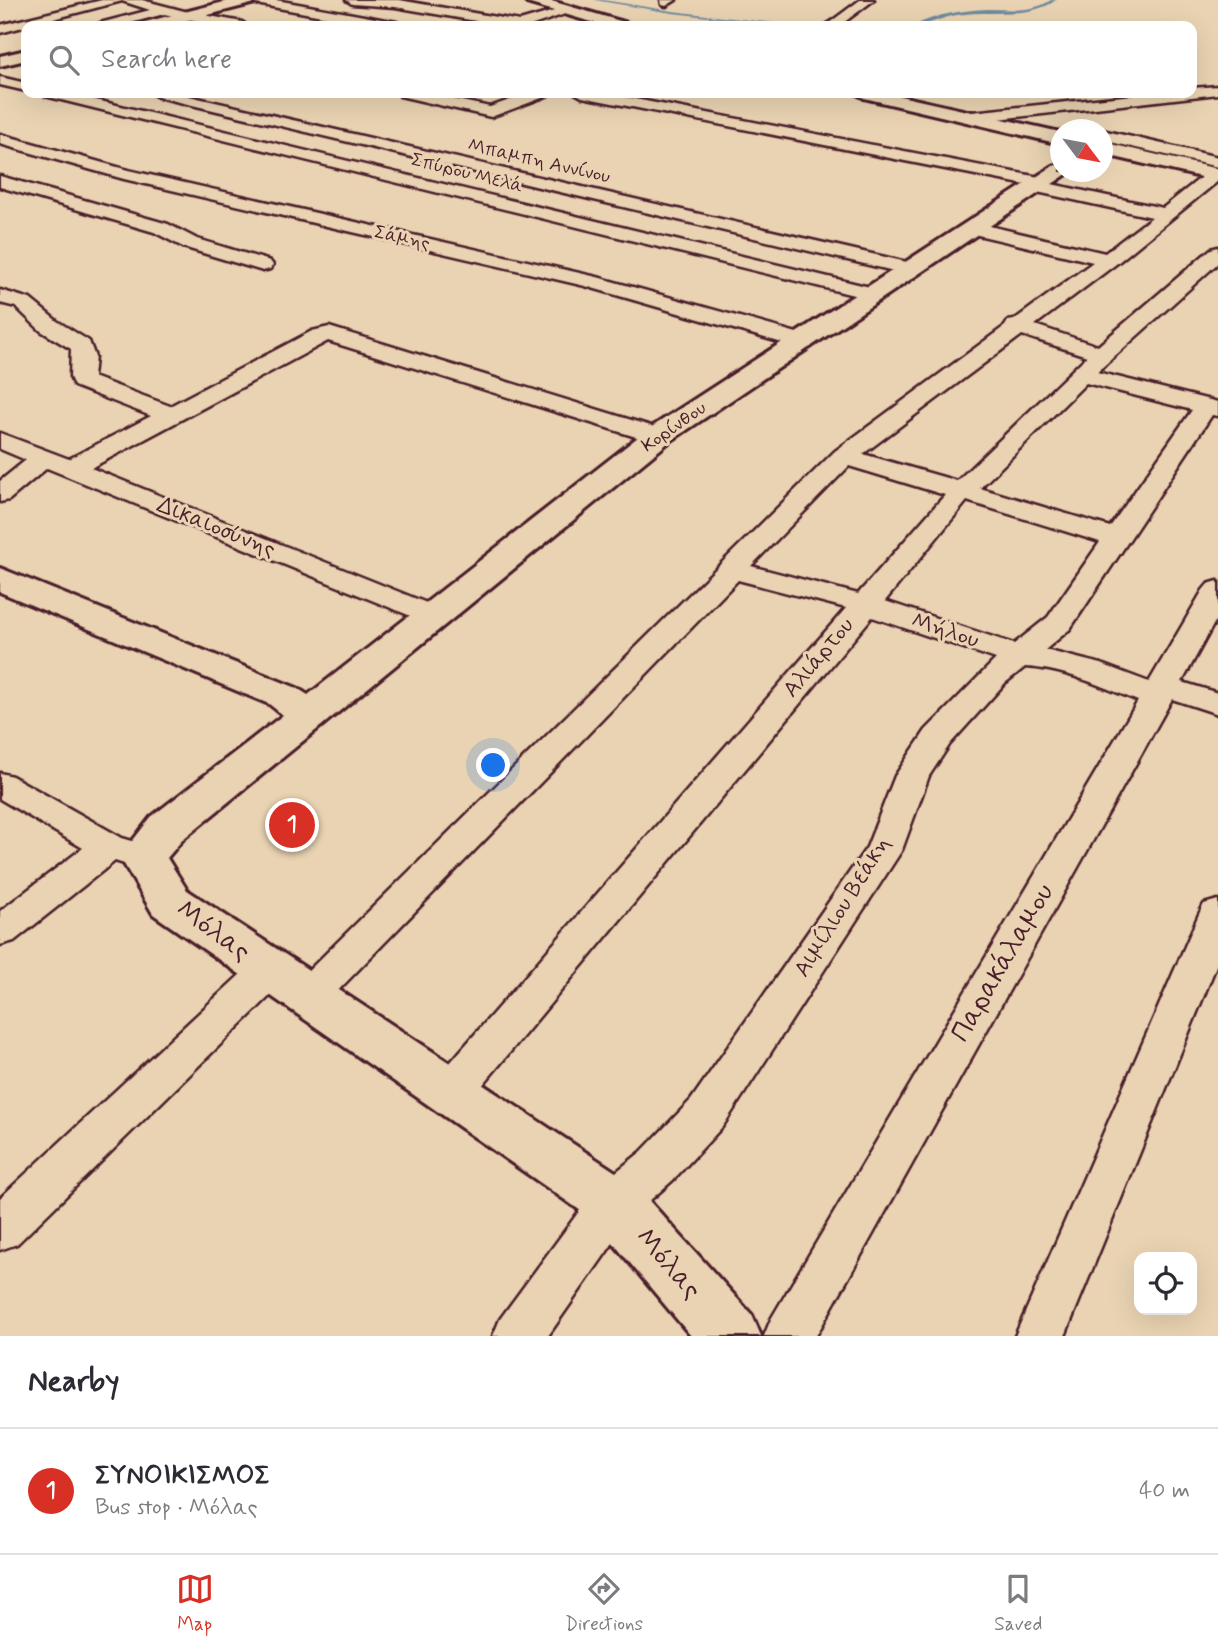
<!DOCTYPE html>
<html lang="en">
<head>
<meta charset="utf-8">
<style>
  :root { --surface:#fff; --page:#f7f7f7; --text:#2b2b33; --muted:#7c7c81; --line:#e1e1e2; --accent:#d93025 }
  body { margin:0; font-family:Mynerve,sans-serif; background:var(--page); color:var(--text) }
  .controls { position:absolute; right:21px; bottom:21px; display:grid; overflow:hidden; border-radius:14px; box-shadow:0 7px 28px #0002 }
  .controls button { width:63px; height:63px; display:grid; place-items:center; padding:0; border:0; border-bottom:2px solid var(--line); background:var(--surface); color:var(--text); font:35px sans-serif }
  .compass { position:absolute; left:1050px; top:119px; width:63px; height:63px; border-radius:50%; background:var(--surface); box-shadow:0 7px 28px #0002; rotate:122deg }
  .you { position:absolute; left:494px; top:766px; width:24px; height:24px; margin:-18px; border:5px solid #fff; border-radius:50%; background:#1a73e8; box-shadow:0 0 0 10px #1a73e833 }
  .badge { display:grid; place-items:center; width:46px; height:46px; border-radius:50%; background:var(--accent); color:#fff; font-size:23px; font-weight:700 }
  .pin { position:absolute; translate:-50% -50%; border:4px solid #fff; box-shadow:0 2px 7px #0006 }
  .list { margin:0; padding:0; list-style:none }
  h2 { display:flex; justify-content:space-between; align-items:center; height:91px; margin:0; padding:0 28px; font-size:30px }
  h2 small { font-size:23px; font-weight:400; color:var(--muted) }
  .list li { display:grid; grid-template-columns:46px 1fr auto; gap:21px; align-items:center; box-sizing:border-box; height:126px; padding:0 28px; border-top:2px solid var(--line) }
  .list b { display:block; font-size:26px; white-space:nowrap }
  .list p { margin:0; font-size:23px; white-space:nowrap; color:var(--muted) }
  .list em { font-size:23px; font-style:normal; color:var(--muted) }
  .icon { flex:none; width:38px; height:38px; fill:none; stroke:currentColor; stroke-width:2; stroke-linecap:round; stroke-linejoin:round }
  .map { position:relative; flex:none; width:1218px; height:1336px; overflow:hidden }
  .search { position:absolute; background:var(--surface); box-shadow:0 7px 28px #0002; left:21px; right:21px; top:21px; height:77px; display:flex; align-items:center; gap:18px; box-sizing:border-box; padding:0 24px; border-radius:14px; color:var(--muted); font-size:26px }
  .sheet { height:217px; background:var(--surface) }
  nav { display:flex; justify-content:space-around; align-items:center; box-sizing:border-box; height:98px; border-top:2px solid var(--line); background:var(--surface); font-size:19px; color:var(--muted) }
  nav a { display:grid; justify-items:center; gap:4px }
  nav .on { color:var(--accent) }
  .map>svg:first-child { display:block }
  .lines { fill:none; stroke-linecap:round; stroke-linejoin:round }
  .stream { fill:#708b9e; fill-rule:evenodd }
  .minor-casing { stroke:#4a1f2b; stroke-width:5 }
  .tertiary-casing { stroke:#4a1f2b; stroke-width:6 }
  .secondary-casing { stroke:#4a1f2b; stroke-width:6 }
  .minor { fill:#e9d3b2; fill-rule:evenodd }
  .tertiary { fill:#e9d3b2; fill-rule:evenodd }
  .secondary { fill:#e9d3b2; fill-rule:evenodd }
  .labels { text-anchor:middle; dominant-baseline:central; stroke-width:6; stroke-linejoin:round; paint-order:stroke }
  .far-street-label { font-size:19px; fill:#4a1f2b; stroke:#e9d3b2 }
  .street-label { font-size:23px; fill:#4a1f2b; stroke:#e9d3b2 }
  .near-street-label { font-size:28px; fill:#4a1f2b; stroke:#e9d3b2 }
</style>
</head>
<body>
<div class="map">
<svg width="1218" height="1336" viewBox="0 0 1218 1336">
  <rect width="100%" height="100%" fill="#e9d3b2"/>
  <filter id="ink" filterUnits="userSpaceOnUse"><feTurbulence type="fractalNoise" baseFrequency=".0143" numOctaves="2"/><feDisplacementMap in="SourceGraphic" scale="14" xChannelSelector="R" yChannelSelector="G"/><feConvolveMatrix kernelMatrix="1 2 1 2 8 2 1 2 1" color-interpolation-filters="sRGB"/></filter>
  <g filter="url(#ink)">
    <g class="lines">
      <path class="stream" d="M594,0H603L672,11L800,26H789L672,13Z
        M1051,0H1056C1029,20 989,9 957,15C943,17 927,26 914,26C936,14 963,10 988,9C1010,9 1032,13 1051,0Z"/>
      <defs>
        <path id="minor" d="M102,0H142L188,12L242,22L248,26H222L164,14L119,26H99L100,23L150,10L122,1L0,33V25Z
          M250,0H276L397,22L403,26H377L256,4Z
          M346,0H399L520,21L568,7L574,11L530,26H505L395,7L352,4Z
          M661,0H676L666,6L662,5Z
          M860,0H874L839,26H825Z
          M0,77L26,83V91L0,85Z
          M1218,86V94L972,122L964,117L972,112L1152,93H1192V88Z
          M43,93H67L874,288L881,290L884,294L881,298L874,300L45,96Z
          M151,93H176L911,263L918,265L921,269L918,273L911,275L158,97Z
          M398,93H424L490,107L529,93H549L547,96L491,117L400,96Z
          M575,93H604L1039,177L1045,178L1047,183L1163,208L1209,171H1218V181L1116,264L1035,325L1098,346L1211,249L1218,247V263L1097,372L1218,402V416L1212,415L1070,629L1045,650L1101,664L1149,682L1203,590L1208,584L1218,581V616L1182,682L1218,693V714L1172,699L816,1336H764L771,1319L1138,701C1101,686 1065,669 1025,667L1005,683L950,744L929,776L902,850L723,1126L673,1180L631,1217L548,1336H493L500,1319L597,1187L641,1152L691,1100L867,847L895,776L926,730L996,659L872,617L466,1105L451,1110L436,1105L429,1092L436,1079L846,608L738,580L322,1007L308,1012L294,1007L288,996L294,985L835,451L1005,326L1008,321L1014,320L1093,262L965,232L963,228L965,224L972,222L1105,253L1152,217L1028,190L1026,185L582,97ZM1022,335L1087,356L957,481L863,454ZM1086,383L1192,410L1110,527L980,488ZM849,466L945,495L858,594L751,566ZM967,501L1100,542L1048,617L1014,644L885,601Z
          M1102,130L1218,157V167L1102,140Z
          M0,134L128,170L597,277L811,337L814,342L811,347L803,349L585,286L124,179L0,144Z
          M0,176L168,224L197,239L270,261L273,265L270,269L263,271L183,247L154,232L0,187Z
          M0,290L30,299L57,321L89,341L95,357L93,377L170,406L312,331L329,327L667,431L670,436L667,441L658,443L649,441L328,341L91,468L444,610L448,616L444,622L433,625L47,468L9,500L0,502V481L26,460L0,449V433L69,459L151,416L74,386L70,377L71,349L41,331L16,307L0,303Z
          M0,773L12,776L122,838L156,848L161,857L156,866L143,870L115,861L14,941L0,945V911L83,848L0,799Z
          M1218,900V961L1065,1336H1015L1199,914L1204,904Z
          M270,956L284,960L290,971L284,982L17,1244L0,1250V1198L256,960Z"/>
        <path id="tertiary" d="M232,0H257L255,3L165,26H139L141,23Z
          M26,50V60L0,66V56Z
          M1060,164V172H1069L1067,174L669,442L183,839L167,858L187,890L634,1184L752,1315L761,1336H691L594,1220L153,914L120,857L151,817L283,715L269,704L0,592V568L297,688L308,695L647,430L1053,166Z"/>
        <path id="secondary" d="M525,0H548L627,23L629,26H605L527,3Z
          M855,93H887L1060,132V144L864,98Z
          M1102,142L1218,169V181L1102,154Z"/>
      </defs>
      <use href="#minor" class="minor-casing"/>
      <use href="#tertiary" class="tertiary-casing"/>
      <use href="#secondary" class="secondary-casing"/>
      <use href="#minor" class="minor"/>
      <use href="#tertiary" class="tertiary"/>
      <use href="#secondary" class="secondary"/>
    </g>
  </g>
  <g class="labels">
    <g class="far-street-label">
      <text transform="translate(539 161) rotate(13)">Μπαμπη Αννίνου</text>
      <text transform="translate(467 173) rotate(14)">Σπύρου Μελά</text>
      <text transform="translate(402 238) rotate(13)">Σάμης</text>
      <text transform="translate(674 427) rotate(-35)">Κορίνθου</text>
    </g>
    <g class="street-label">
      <text transform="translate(216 528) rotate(22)">Δικαιοσύνης</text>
      <text transform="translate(945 631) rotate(18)">Μήλου</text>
      <text transform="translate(819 658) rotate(-50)">Αλιάρτου</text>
      <text transform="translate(843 907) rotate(-58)">Αιμίλιου Βεάκη</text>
    </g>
    <g class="near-street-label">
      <text transform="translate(213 931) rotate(36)">Μόλας</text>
      <text transform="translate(1003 963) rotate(-60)">Παρακάλαμου</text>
      <text transform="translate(668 1264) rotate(49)">Μόλας</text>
    </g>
  </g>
</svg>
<div class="controls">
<button><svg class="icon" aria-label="locate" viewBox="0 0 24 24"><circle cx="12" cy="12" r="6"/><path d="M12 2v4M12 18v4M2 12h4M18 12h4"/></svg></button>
</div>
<svg class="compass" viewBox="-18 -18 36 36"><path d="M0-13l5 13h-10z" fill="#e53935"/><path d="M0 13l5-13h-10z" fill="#7c7c81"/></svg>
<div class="you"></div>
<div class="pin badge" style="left:292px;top:825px">1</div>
<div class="search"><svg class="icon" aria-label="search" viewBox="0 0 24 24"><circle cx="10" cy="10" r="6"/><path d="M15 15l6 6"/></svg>Search here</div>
</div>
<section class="sheet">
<h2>Nearby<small></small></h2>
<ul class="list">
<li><span class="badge">1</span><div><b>ΣΥΝΟΙΚΙΣΜΟΣ</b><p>Bus stop · Μόλας</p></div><em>40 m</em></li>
</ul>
</section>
<nav>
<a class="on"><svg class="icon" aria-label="map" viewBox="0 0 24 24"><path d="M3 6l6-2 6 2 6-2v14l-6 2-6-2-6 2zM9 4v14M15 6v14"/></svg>Map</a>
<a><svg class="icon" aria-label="directions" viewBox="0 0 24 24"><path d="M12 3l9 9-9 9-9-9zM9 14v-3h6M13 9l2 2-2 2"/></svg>Directions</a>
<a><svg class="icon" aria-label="saved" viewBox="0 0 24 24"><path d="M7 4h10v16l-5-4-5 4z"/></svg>Saved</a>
</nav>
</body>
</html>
